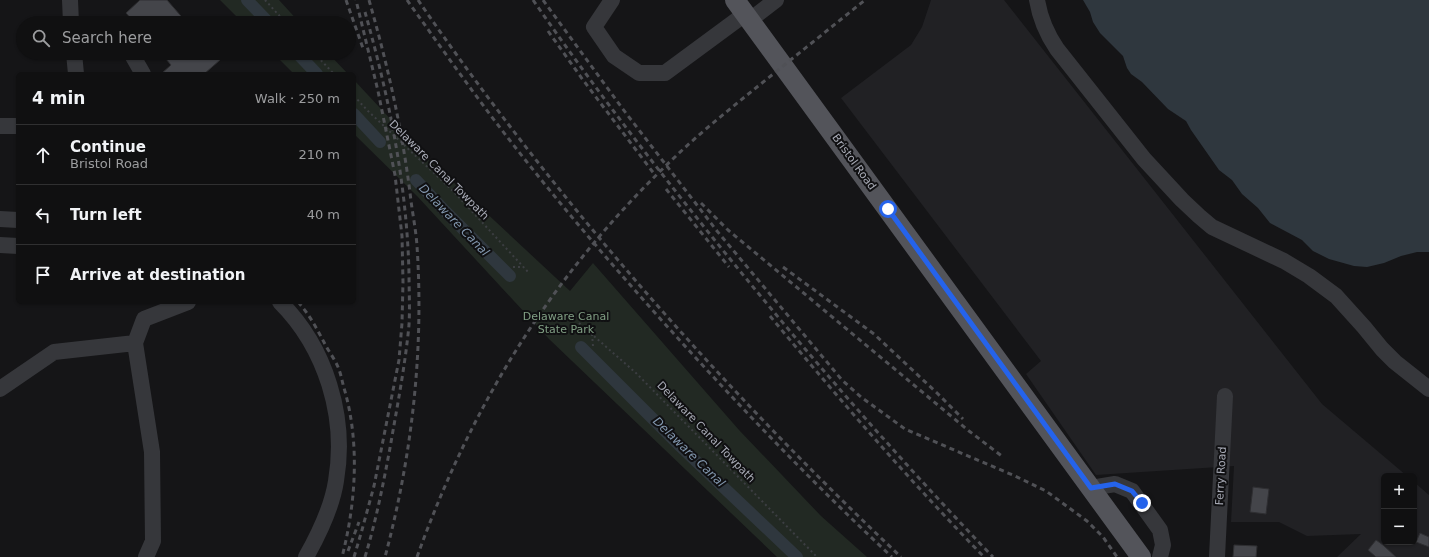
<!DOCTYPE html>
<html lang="en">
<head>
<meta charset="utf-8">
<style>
  :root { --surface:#101011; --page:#1e1e1f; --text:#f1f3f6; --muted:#9c9d9f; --line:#303031 }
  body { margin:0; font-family:"DejaVu Sans",sans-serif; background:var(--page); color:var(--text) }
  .controls { position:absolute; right:12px; bottom:12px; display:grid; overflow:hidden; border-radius:6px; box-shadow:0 1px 3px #0004 }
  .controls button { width:36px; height:36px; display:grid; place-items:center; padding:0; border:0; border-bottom:1px solid var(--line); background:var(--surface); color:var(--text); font:20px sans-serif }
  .stop { position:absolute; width:12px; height:12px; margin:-9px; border:3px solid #2563eb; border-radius:50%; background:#fff }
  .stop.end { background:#2563eb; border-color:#fff; box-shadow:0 1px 4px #0008 }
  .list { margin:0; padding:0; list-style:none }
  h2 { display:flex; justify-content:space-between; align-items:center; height:52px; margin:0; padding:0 16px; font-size:17px }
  h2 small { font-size:13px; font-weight:400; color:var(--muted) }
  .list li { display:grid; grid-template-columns:26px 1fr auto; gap:12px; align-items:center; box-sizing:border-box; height:60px; padding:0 16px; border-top:1px solid var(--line) }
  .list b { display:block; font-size:15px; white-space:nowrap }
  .list p { margin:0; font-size:13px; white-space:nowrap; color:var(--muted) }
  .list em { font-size:13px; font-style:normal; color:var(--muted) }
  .icon { flex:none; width:22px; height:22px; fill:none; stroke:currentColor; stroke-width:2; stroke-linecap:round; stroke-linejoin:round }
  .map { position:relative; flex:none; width:1429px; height:557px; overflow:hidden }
  .search { position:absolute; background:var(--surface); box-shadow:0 1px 3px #0004; left:16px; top:16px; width:340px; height:44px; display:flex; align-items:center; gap:10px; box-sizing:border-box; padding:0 14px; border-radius:22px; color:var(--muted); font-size:15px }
  .panel { position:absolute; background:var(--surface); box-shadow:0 1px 3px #0004; left:16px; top:72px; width:340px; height:232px; border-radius:6px }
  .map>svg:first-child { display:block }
  .built { fill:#212124 }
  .green { fill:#222923 }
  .water { fill:#2f373e }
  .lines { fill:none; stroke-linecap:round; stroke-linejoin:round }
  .canal { stroke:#2f373e; stroke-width:12 }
  .building { fill:#44454a; stroke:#2f2f32 }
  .path { stroke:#3c3e42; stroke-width:2; stroke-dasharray:2 3; stroke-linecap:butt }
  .minor { stroke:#36373b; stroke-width:16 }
  .major { stroke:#53545a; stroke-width:20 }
  .rail { stroke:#505156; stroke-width:3; stroke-dasharray:5 4; stroke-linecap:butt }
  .route { stroke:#2563eb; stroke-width:5 }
  .labels { text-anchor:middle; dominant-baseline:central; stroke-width:4; stroke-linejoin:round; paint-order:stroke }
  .street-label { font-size:11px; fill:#a8abb6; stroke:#101012 }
  .park-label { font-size:11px; fill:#819f84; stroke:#101012 }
  .water-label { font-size:12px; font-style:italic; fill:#8297ae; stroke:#101012 }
</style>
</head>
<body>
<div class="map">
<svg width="1429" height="557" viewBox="0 0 1429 557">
  <rect width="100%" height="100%" fill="#151517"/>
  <path class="built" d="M931,0H1004L1322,404L1407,476H1384V542H1414V482L1429,495V557H1337L1361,534L1307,536L1279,522H1231L1234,466L1096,475L1026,374L1041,361L841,98L911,45L922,27Z"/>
  <path class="green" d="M220,0H279L300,23H243Z
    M273,53H328L348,74H294Z
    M354,80L424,155L570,291L593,263L739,430L821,516L867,557H777L549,339L417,196L354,134Z"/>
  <path class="water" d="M1083,0H1429V252H1417L1401,256L1384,263L1367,267L1354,266L1329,259L1313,251L1302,240L1270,223L1258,208L1242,194L1232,180L1219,170L1191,130L1186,121L1168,109L1142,82L1131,74L1127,68L1123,56L1100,33L1093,22L1090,12Z"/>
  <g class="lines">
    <path class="canal" d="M247,0L269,23
      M297,53L317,74
      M354,114L380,142
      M416,180L445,211L510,276
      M581,347L680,446L797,557"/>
  </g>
  <path class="building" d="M140,0H167L187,23H135L126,13Z
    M161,53H214L220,60L204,74H161L171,65Z
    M1253,487L1269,489L1266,514L1250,512Z
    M1420,533L1429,537V547L1416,542Z
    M1376,540L1383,545L1396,557H1376L1368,550Z
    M1234,545L1257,546L1256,557H1233Z"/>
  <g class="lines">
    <path class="path" d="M265,0L286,23
      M314,53L334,74
      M354,96L368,111L454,192L529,273
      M513,267H522
      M579,323L636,373L817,557
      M592,334L593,346"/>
    <path class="minor" d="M70,0L71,23
      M612,0L594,27L614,56L639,73H665L745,14
      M1037,0C1040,18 1046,33 1057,49L1144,159L1182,200L1199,216L1212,227L1284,261L1309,276L1336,296L1364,327L1382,349L1395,362L1429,389
      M750,20L776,0
      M74,53L76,74
      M131,53L143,74
      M0,126H18
      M0,219L18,220
      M0,245L18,246
      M280,302C326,348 347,417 336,481C332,507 319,534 306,557
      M135,343L152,452L153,541L146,557
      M0,389L54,352L135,343L144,319L188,302
      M1091,488L1115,484L1132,491L1160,530L1163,545L1160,557
      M1217,557L1225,396"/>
    <path class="major" d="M735,0L1141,557"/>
    <path class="rail" d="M346,0L364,51
      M369,0C388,66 403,133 411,201C413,216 416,231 417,246C424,350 412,456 385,557
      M407,0C440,46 473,93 508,138C550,192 594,244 639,295C720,386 803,474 892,557
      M418,0C558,203 722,388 901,557
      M533,0C590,82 650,160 713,238C802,348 895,455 993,557
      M543,0L622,108L717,231L842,380L861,397L905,429L1015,476L1046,491L1087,521L1103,537L1117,557
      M548,31L583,80L655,175
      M666,189L729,267
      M701,203L728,230L969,431L1003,457
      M783,267L874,334L937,393L963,419
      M298,302C310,315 318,331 326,346C330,353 335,360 338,367C341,374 342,381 344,388C360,442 356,503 342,557
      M770,316C839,399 909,480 984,557
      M348,551L359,522
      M354,557L362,530L374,486L399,360L402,323L403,282L402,236L395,175L378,91L356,0
      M365,557C376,521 383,485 390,448C397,407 405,367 409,325C410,308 409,291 409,274C407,185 389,97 365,12
      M417,557C473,401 555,270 676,156C702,131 730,109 757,87C793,58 829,29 865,0"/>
  </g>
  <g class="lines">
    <path class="route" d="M888,209L1091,488L1115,484L1132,491L1142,503"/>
  </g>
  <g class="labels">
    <g class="street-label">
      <text transform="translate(854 162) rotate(54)">Bristol Road</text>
      <text transform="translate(439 170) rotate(45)">Delaware Canal Towpath</text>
      <text transform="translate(706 432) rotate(46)">Delaware Canal Towpath</text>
      <text transform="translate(1221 476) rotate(-87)">Ferry Road</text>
    </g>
    <g class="park-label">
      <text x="566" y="316">Delaware Canal<tspan x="566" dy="13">State Park</tspan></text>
    </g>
    <g class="water-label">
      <text transform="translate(454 220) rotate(46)">Delaware Canal</text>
      <text transform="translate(689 452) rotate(44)">Delaware Canal</text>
    </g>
  </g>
</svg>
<div class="controls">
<button>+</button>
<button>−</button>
</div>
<div class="stop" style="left:888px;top:209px"></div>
<div class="stop end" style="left:1142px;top:503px"></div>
<div class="search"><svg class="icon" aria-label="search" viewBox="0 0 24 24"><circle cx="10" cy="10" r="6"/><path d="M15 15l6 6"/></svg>Search here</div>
<section class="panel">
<h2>4 min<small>Walk · 250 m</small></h2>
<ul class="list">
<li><svg class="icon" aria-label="ahead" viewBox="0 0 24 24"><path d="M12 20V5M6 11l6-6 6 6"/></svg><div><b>Continue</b><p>Bristol Road</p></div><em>210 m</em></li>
<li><svg class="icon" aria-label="left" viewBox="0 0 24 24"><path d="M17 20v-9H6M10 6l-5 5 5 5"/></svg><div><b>Turn left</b></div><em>40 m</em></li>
<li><svg class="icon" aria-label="arrive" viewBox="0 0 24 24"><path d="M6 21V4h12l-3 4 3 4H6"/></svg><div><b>Arrive at destination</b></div></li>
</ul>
</section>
</div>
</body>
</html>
